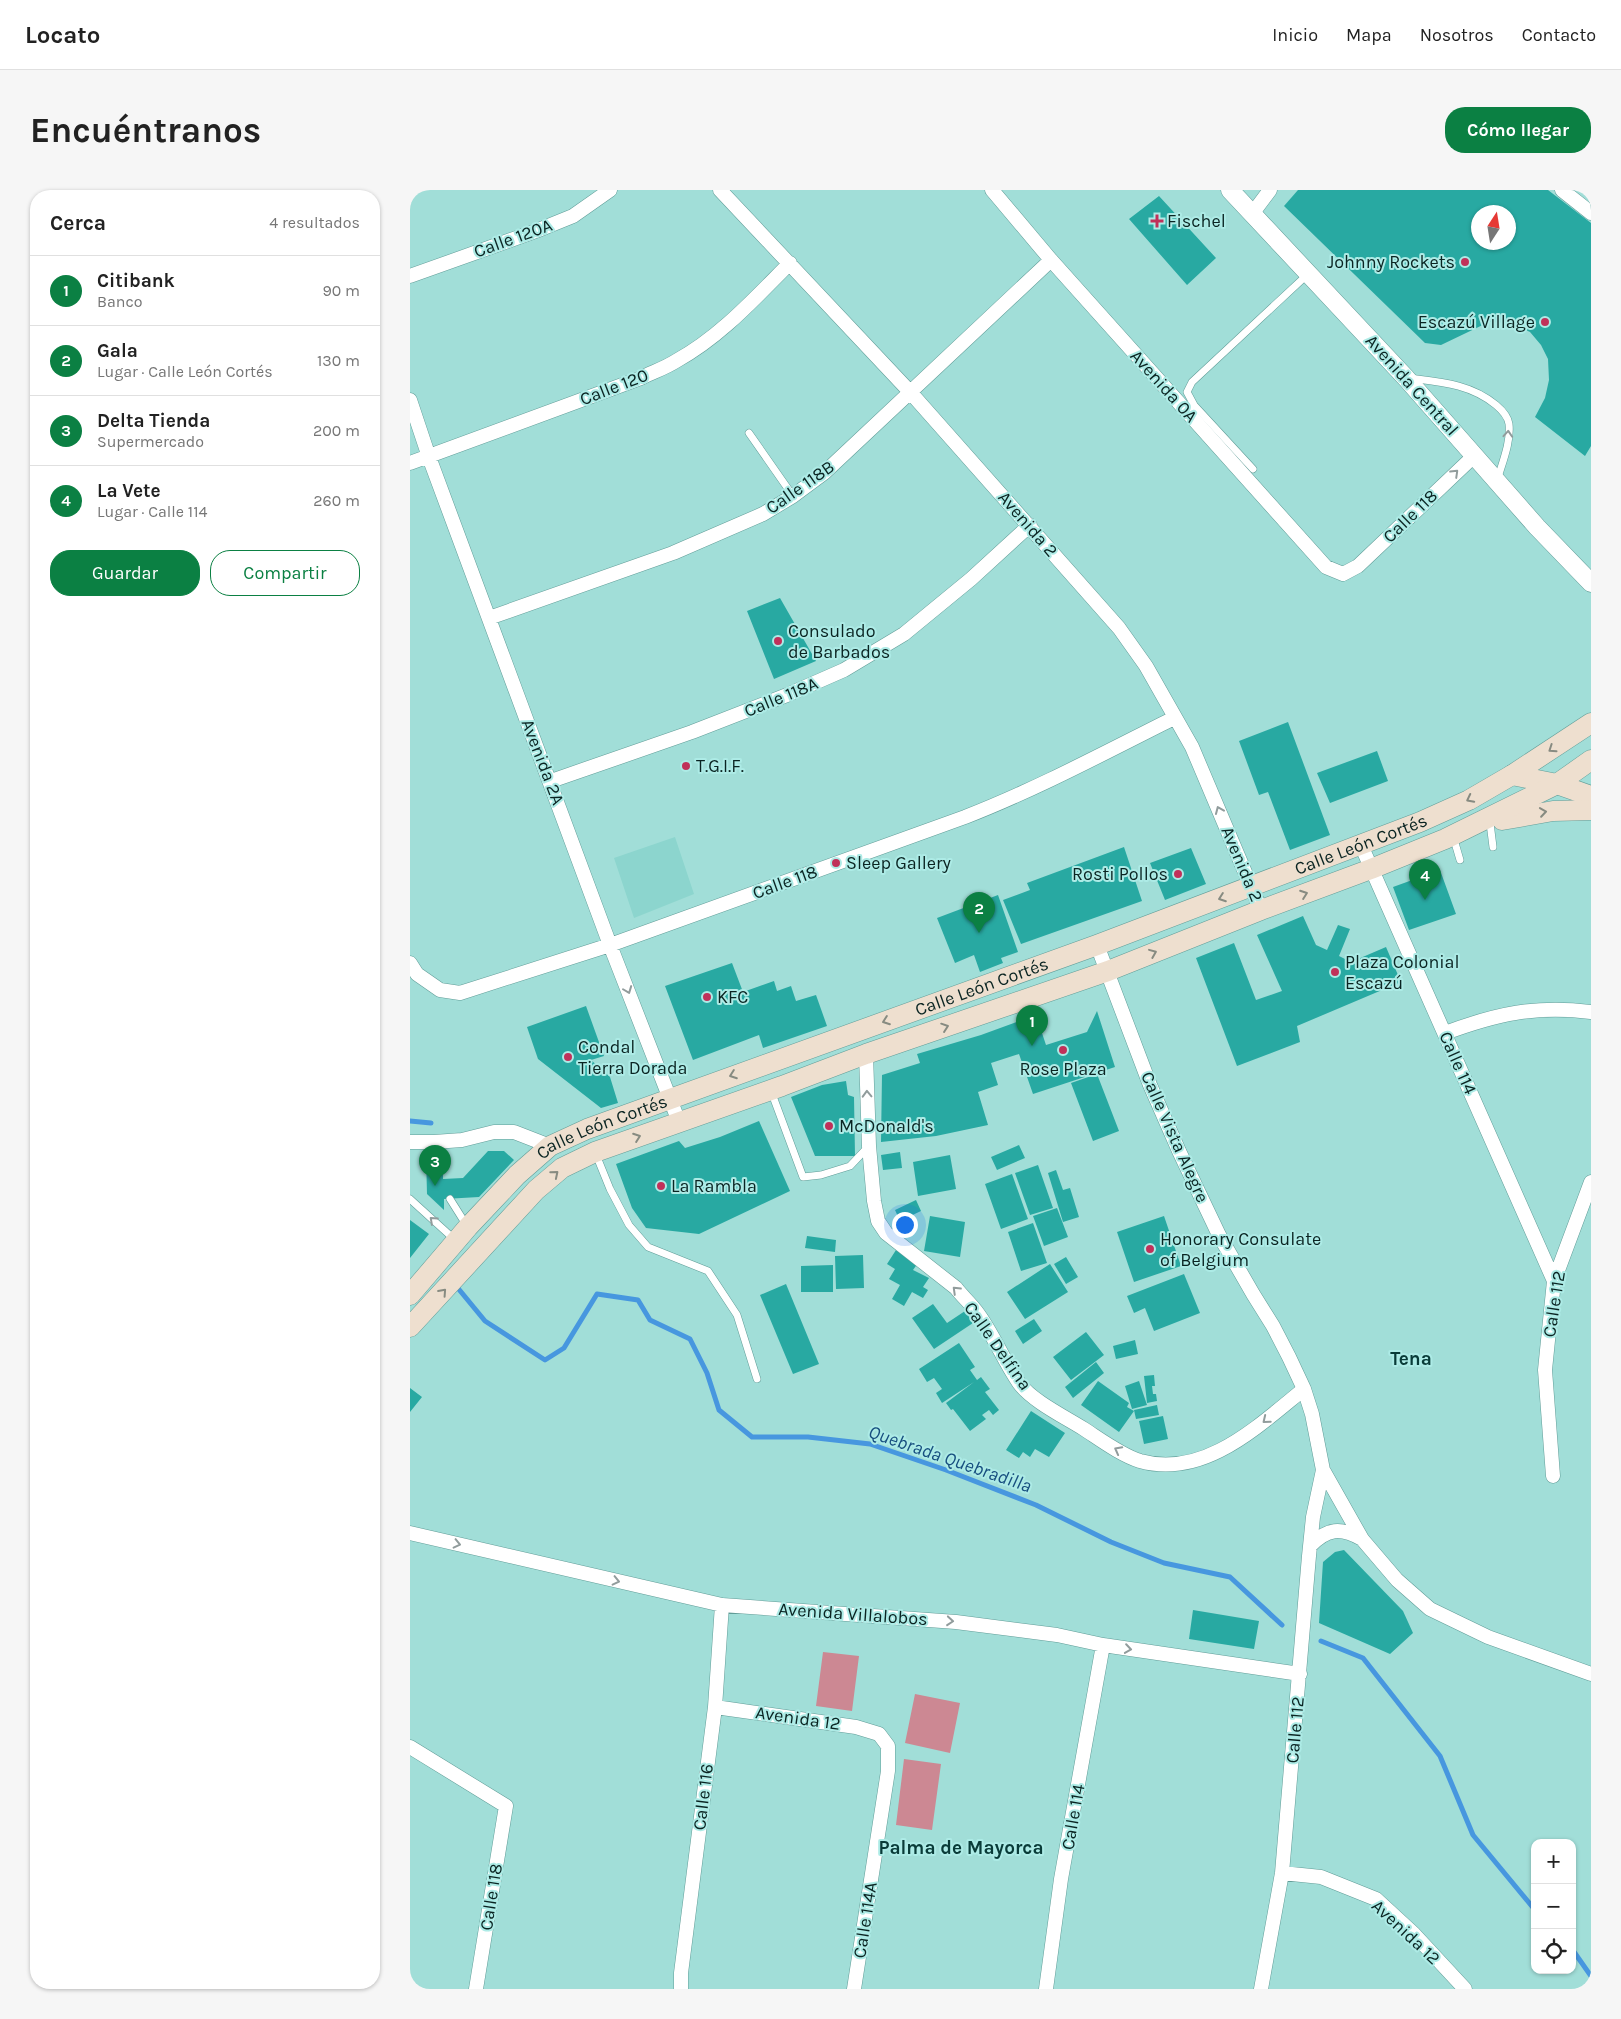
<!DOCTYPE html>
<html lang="es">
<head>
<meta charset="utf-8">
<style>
  :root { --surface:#fff; --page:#f6f6f6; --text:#222; --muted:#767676; --line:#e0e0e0; --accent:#0b8043 }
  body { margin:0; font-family:Karla,sans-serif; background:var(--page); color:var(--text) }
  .controls { position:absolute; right:15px; bottom:15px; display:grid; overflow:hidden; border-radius:10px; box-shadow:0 1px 4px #0004 }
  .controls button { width:45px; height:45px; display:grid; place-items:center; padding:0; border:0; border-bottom:1px solid var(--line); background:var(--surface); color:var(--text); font:25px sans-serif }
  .compass { position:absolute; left:1061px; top:15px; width:45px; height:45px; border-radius:50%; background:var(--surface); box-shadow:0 1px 4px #0004; rotate:12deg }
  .you { position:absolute; left:494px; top:1034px; width:18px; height:18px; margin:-12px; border:4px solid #fff; border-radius:50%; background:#1a73e8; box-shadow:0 0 0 8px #1a73e833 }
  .badge { display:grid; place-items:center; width:32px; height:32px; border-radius:50%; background:var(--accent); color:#fff; font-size:16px; font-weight:700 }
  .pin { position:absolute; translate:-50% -41px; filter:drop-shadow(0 1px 2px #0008) }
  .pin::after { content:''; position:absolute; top:26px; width:18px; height:15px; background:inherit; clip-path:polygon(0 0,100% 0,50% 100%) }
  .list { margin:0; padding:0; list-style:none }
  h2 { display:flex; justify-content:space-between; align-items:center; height:65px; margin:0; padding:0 20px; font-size:21px }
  h2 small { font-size:16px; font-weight:400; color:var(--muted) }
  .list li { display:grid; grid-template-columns:32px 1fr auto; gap:15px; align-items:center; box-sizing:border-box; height:70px; padding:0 20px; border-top:1px solid var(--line) }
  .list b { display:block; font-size:19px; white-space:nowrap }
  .list p { margin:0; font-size:16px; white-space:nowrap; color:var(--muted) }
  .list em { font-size:16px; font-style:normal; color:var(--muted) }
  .actions { display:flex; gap:10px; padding:15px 20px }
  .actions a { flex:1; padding:11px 0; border:1px solid var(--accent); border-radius:20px; text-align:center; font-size:18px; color:var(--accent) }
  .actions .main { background:var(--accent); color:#fff }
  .icon { flex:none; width:28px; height:28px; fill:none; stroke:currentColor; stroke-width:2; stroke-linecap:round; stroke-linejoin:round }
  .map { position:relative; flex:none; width:1181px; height:1799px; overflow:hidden; border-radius:20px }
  header { display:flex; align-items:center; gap:30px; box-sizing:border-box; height:70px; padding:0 25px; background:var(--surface); border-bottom:1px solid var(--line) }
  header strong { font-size:24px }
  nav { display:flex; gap:28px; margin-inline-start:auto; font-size:18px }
  .intro { display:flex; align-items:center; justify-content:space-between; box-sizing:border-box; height:120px; padding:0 30px }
  h1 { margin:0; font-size:35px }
  .button { padding:12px 22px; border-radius:20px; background:var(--accent); color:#fff; font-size:18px; font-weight:700 }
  main { display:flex; gap:30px; padding:0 30px }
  aside { flex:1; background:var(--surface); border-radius:20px; box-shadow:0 1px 4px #0004 }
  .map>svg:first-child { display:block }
  .built { fill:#8cd5ce }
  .green { fill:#cc8893 }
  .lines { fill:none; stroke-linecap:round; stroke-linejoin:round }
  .stream { stroke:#4797df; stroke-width:5 }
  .building { fill:#28a9a2; fill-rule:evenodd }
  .service-casing { stroke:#619d98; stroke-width:8 }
  .minor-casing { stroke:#619d98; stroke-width:15 }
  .tertiary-casing { stroke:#619d98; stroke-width:19 }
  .secondary-casing { stroke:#619d98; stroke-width:21 }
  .service { stroke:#fff; stroke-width:7 }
  .minor { stroke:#fff; stroke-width:14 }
  .tertiary { stroke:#fff; stroke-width:18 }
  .secondary { stroke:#eedfcf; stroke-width:20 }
  .oneway { stroke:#919c9c }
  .oneway2 { stroke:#878b81 }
  .poi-dot { fill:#c0315a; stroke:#adebe6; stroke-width:2 }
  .labels { text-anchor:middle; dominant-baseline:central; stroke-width:4; stroke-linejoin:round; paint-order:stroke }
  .poi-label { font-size:18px; fill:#0a2422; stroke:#adebe6; text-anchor:start }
  .street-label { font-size:18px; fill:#0a2422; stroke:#adebe6 }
  .neighbourhood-label { font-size:19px; font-weight:bold; fill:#093b38; stroke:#adebe6 }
  .water-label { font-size:19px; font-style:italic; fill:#174f7f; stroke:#adebe6 }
</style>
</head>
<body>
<header>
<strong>Locato</strong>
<nav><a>Inicio</a><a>Mapa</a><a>Nosotros</a><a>Contacto</a></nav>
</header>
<div class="intro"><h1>Encuéntranos</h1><a class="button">Cómo llegar</a></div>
<main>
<aside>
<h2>Cerca<small>4 resultados</small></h2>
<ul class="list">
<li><span class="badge">1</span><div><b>Citibank</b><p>Banco</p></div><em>90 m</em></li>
<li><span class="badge">2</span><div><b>Gala</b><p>Lugar · Calle León Cortés</p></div><em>130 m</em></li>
<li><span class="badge">3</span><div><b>Delta Tienda</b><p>Supermercado</p></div><em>200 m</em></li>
<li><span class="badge">4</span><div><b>La Vete</b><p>Lugar · Calle 114</p></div><em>260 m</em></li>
</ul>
<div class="actions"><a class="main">Guardar</a><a>Compartir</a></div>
</aside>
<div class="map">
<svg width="1181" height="1799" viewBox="0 0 1181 1799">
  <rect width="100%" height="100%" fill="#a1ded8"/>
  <path class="built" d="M265,647L284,704L224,728L204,668Z"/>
  <path class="green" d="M413,1462L449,1466L442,1521L406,1516Z
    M505,1504L550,1513L540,1563L495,1553Z
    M494,1569L531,1574L522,1640L486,1635Z"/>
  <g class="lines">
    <path class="stream" d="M0,931L21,933
      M47,1095V1097L75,1131L135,1170L154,1158L187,1104L228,1110L240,1130L280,1149L297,1183L309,1220L342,1247H398L460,1254L536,1280L626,1315L701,1352L754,1373L820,1387L872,1435
      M911,1451L953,1468L1030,1566L1063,1645L1125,1720
      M1162,1759L1181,1786"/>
  </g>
  <path class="building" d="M888,0H1138L1181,33V256L1175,266L1125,227L1135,208L1139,190L1138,169L1131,155L1120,142L1101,133L1079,132L1031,155L1015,153L874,16ZM1068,22H1098V52H1068Z
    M749,6L806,68L777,95L719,29Z
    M370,408L406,471L364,489L337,421Z
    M878,532L920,645L880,660L858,602L849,605L829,551Z
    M967,561L978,591L920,613L907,583Z
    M714,657L732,711L611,754L593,710L620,700L617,693Z
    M781,658L796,694L755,710L740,673Z
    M1030,680L1046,724L999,740L983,697Z
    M588,705L608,762L591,768L593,773L570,782L564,765L545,773L527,728Z
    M893,726L906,755L917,760L928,735L940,739L929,766L941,772L976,757L991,792L887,836L890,852L827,876L786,768L824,753L846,810L872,801L847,745Z
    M322,773L333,802L364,791L367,801L381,796L386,811L406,805L417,836L353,858L349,845L283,870L255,796Z
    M176,816L194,866L181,870L200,887L208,913L191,918L128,869L117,837Z
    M687,821L705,877L623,904L609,864L581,873L588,895L568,902L578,935L526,946L471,952L472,885L510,873L507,864L571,845L626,825L636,855L677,842Z
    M687,884L709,941L683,951L661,893Z
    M436,891L438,905L444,907L445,966H405L381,907L412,895Z
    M349,931L380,1001L289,1044L236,1038L222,1018L206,974L269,951L275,958L310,947Z
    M609,955L615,968L587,980L581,967Z
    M78,961H94L104,970L69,1007L34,1009V1020L17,1004L16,965H33V989L53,988Z
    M490,962L492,978L473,980L471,965Z
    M540,965L546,999L508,1006L503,972Z
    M628,975L643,1018L620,1025L605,983Z
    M646,980L653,1000L660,998L669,1027L653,1032L638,983Z
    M602,984L618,1029L591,1039L575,994Z
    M506,1010L511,1021L490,1031L485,1020Z
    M647,1018L658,1047L634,1056L623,1026Z
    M520,1026L555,1032L550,1067L514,1061Z
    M754,1026L771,1076L724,1092L707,1042Z
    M0,1030L19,1044L0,1068Z
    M623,1033L637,1073L611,1081L598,1042Z
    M397,1046L426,1050L425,1062L395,1058Z
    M486,1060L508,1073L503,1080L519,1088L513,1097L518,1100L513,1108L502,1102L494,1116L482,1109L490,1095L479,1089L485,1079L477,1074Z
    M453,1065L454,1098L426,1099L425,1066Z
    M656,1067L668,1087L656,1094L644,1074Z
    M640,1074L658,1102L615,1129L597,1102Z
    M423,1075V1102H391V1076Z
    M774,1084L790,1123L744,1141L735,1118L724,1123L717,1106Z
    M376,1094L409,1174L383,1184L350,1105Z
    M523,1114L537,1133L555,1121L563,1133L524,1159L502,1128Z
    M624,1129L632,1141L613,1154L605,1141Z
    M676,1142L694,1165L661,1190L643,1167Z
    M725,1150L728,1164L706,1169L703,1156Z
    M549,1153L565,1177L560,1180L567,1190L571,1187L580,1199L575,1202L589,1220L583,1225L579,1220L572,1225L576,1229L560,1241L543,1219L541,1220L536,1213L564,1192L532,1213L526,1203L532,1199L524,1188L517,1192L509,1179Z
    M686,1172L694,1183L663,1208L655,1197Z
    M744,1185L745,1196H742L743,1204H746L747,1211L737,1213L734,1186Z
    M688,1191L719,1213L717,1217L724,1221L709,1242L671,1215Z
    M729,1191L737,1215L722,1219L715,1196Z
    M0,1198L12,1207L0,1222Z
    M747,1215L749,1225L726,1229L724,1220Z
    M621,1221L655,1243L639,1267L625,1259L620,1267L613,1262L609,1268L596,1260Z
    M753,1226L758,1249L734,1254L729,1231Z
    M934,1360L993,1421L1003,1443L980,1464L909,1433L913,1372L925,1362Z
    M783,1420L849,1431L844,1459L779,1449Z"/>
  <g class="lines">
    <defs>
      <path id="service" d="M999,188C1031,192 1061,194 1086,215C1092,220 1098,227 1099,234C1101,253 1092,273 1087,291
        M339,243L383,306
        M843,279L784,215L777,202L782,192L898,84
        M1080,633L1083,657
        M1043,646L1050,670
        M361,901L393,987L411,985L440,976L458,957
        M185,962L200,999L219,1035L238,1057L298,1081L327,1125L347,1189
        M0,1009L44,1049
        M40,1009L57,1036"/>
      <path id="minor" d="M310,0L501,203L709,438L736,476L782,557L851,720
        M582,0L641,70L916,377L933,384L948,376L1065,265
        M1152,0L1181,23
        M842,24L860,0
        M0,86L126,41L163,26L200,0
        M0,210L19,267L200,755L269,932
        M0,273L231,188C243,182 255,178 266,171C310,147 345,108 380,73
        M79,428L263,363L353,324L383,306L414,283L641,70
        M141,591L282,542L377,505L434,480L494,444L561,389L620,335
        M951,655L1144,1091
        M687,755L740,895L769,961L809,1045L843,1104L863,1136L879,1167L894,1199L902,1224L913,1280L952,1349L987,1390L1020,1419L1078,1447L1181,1484
        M0,773L7,784L30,800L50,803L200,755L555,627C627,599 696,562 764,528
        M1035,843C1086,824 1126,815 1181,822
        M456,864L459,956L464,1011L468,1031L476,1043L546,1098C552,1106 560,1113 566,1121C583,1143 593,1170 609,1193C622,1211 655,1227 674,1239C691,1250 711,1265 730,1271C794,1289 848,1236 894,1199
        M0,952H24L52,950L84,942H104L140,956
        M1143,1286L1135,1180L1144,1091L1181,992
        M0,1343L312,1415L546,1432L647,1445L693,1455L890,1484
        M900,1356C917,1338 931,1337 952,1349
        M305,1517L446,1537L469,1544L478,1556V1581L444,1799
        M0,1557L96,1616L66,1799
        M872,1683L911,1687L966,1709L1004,1744L1055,1799
        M271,1799V1783L305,1517L312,1415
        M636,1799L651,1689L693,1455
        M851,1799L872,1683L899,1366L903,1327L913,1280"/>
      <path id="tertiary" d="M820,0L996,188L1127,337L1181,393"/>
      <g id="secondary">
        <path d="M1102,585L1147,594L1181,606"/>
        <path d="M1092,630L1143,621L1181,620"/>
        <path id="s1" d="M0,1105L58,1037L107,985L140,956L177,939L687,755L1010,632L1059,610L1102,585L1181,533"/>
        <path d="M0,1137L126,1000L152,978L185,962L372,896L456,864L698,781L851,720L961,679L1035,649L1147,594L1181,570"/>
      </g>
    </defs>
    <use href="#service" class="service-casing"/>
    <use href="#minor" class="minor-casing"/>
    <use href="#tertiary" class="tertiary-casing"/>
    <use href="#secondary" class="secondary-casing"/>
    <use href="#service" class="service"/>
    <use href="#minor" class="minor"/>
    <use href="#tertiary" class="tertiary"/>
    <use href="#secondary" class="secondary"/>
  </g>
  <defs><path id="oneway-chevron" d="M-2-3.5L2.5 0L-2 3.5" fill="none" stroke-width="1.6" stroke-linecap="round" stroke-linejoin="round" transform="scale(1.25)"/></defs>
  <g class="oneway">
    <use href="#oneway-chevron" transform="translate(1098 244) rotate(-86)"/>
    <use href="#oneway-chevron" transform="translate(1045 283) rotate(-44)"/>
    <use href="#oneway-chevron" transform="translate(809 620) rotate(-113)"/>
    <use href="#oneway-chevron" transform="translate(218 800) rotate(69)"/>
    <use href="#oneway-chevron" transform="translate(457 904) rotate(-92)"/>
    <use href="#oneway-chevron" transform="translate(23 1030) rotate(-138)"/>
    <use href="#oneway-chevron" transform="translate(546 1100) rotate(-136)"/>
    <use href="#oneway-chevron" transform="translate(856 1230) rotate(141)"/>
    <use href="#oneway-chevron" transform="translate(708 1260) rotate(-152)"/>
    <use href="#oneway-chevron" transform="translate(47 1354) rotate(13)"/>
    <use href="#oneway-chevron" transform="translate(206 1391) rotate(13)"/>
    <use href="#oneway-chevron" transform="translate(540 1431) rotate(5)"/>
    <use href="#oneway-chevron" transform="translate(718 1459) rotate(8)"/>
  </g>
  <g class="oneway2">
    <use href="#oneway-chevron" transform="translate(1142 559) rotate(146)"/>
    <use href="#oneway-chevron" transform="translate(1060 609) rotate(153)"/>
    <use href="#oneway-chevron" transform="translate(1133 622) rotate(-8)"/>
    <use href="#oneway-chevron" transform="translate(894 704) rotate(-20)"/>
    <use href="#oneway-chevron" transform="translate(812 708) rotate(160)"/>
    <use href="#oneway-chevron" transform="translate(743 763) rotate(-22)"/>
    <use href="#oneway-chevron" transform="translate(476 831) rotate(160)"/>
    <use href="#oneway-chevron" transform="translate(535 837) rotate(-19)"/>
    <use href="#oneway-chevron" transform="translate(323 885) rotate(160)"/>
    <use href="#oneway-chevron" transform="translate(227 947) rotate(-20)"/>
    <use href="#oneway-chevron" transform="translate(145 984) rotate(-40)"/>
    <use href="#oneway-chevron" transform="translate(33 1102) rotate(-48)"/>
  </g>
  <g class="poi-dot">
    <path d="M744.5 23.5h5v5h5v5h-5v5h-5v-5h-5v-5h5z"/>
    <circle cx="1055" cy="72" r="5"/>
    <circle cx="1135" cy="132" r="5"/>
    <circle cx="368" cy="451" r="5"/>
    <circle cx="276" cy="576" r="5"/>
    <circle cx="426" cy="673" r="5"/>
    <circle cx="768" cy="684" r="5"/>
    <circle cx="925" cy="782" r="5"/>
    <circle cx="297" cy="807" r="5"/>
    <circle cx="653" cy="860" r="5"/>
    <circle cx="158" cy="867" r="5"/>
    <circle cx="419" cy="936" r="5"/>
    <circle cx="251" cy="996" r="5"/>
    <circle cx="740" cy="1059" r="5"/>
  </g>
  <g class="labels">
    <g class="poi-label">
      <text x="757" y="31">Fischel</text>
      <text x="1045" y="72" text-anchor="end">Johnny Rockets</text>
      <text x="1125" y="132" text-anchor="end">Escazú Village</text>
      <text x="378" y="441">Consulado<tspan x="378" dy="21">de Barbados</tspan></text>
      <text x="286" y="576">T.G.I.F.</text>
      <text x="436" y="673">Sleep Gallery</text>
      <text x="758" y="684" text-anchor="end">Rosti Pollos</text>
      <text x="935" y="772">Plaza Colonial<tspan x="935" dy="21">Escazú</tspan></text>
      <text x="307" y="807">KFC</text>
      <text x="168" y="857">Condal<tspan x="168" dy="21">Tierra Dorada</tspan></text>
      <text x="653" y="879" text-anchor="middle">Rose Plaza</text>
      <text x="429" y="936">McDonald's</text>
      <text x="261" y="996">La Rambla</text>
      <text x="750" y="1049">Honorary Consulate<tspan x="750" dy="21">of Belgium</tspan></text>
    </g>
    <g class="street-label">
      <text transform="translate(103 48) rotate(-20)">Calle 120A</text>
      <text transform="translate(1002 195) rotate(48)">Avenida Central</text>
      <text transform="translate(754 196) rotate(48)">Avenida 0A</text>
      <text transform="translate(204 197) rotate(-21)">Calle 120</text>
      <text transform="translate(390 297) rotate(-35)">Calle 118B</text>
      <text transform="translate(1000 326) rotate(-44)">Calle 118</text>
      <text transform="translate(618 334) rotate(49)">Avenida 2</text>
      <text transform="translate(371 507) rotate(-22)">Calle 118A</text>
      <text transform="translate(133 572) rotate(69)">Avenida 2A</text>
      <text stroke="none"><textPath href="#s1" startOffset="1070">Calle León Cortés</textPath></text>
      <text transform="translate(832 674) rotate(67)">Avenida 2</text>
      <text transform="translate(375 692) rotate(-20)">Calle 118</text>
      <text stroke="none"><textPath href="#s1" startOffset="665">Calle León Cortés</textPath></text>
      <text transform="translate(1048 873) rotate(66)">Calle 114</text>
      <text stroke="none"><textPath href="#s1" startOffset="260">Calle León Cortés</textPath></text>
      <text transform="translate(765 947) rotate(66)">Calle Vista Alegre</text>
      <text transform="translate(1144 1114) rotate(-81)">Calle 112</text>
      <text transform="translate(588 1156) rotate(55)">Calle Delfina</text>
      <text transform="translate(443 1424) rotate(4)">Avenida Villalobos</text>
      <text transform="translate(388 1528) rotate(8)">Avenida 12</text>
      <text transform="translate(885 1540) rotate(-85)">Calle 112</text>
      <text transform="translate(293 1607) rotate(-83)">Calle 116</text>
      <text transform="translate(663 1627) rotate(-80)">Calle 114</text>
      <text transform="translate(81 1707) rotate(-81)">Calle 118</text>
      <text transform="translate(455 1730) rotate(-81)">Calle 114A</text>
      <text transform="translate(996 1742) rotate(43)">Avenida 12</text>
    </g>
    <g class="neighbourhood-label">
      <text x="1001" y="1169">Tena</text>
      <text x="551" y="1658">Palma de Mayorca</text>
    </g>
    <g class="water-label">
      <text transform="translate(540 1269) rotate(19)">Quebrada Quebradilla</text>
    </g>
  </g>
</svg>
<div class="controls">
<button>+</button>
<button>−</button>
<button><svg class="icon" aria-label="locate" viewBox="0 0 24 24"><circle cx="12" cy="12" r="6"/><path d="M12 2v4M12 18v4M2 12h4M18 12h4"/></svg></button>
</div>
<svg class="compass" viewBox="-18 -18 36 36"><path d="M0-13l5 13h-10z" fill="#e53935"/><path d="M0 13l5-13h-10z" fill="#767676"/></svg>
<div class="you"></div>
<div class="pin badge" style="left:622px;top:856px">1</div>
<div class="pin badge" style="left:569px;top:743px">2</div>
<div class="pin badge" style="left:25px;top:996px">3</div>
<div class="pin badge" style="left:1015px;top:710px">4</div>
</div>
</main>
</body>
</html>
